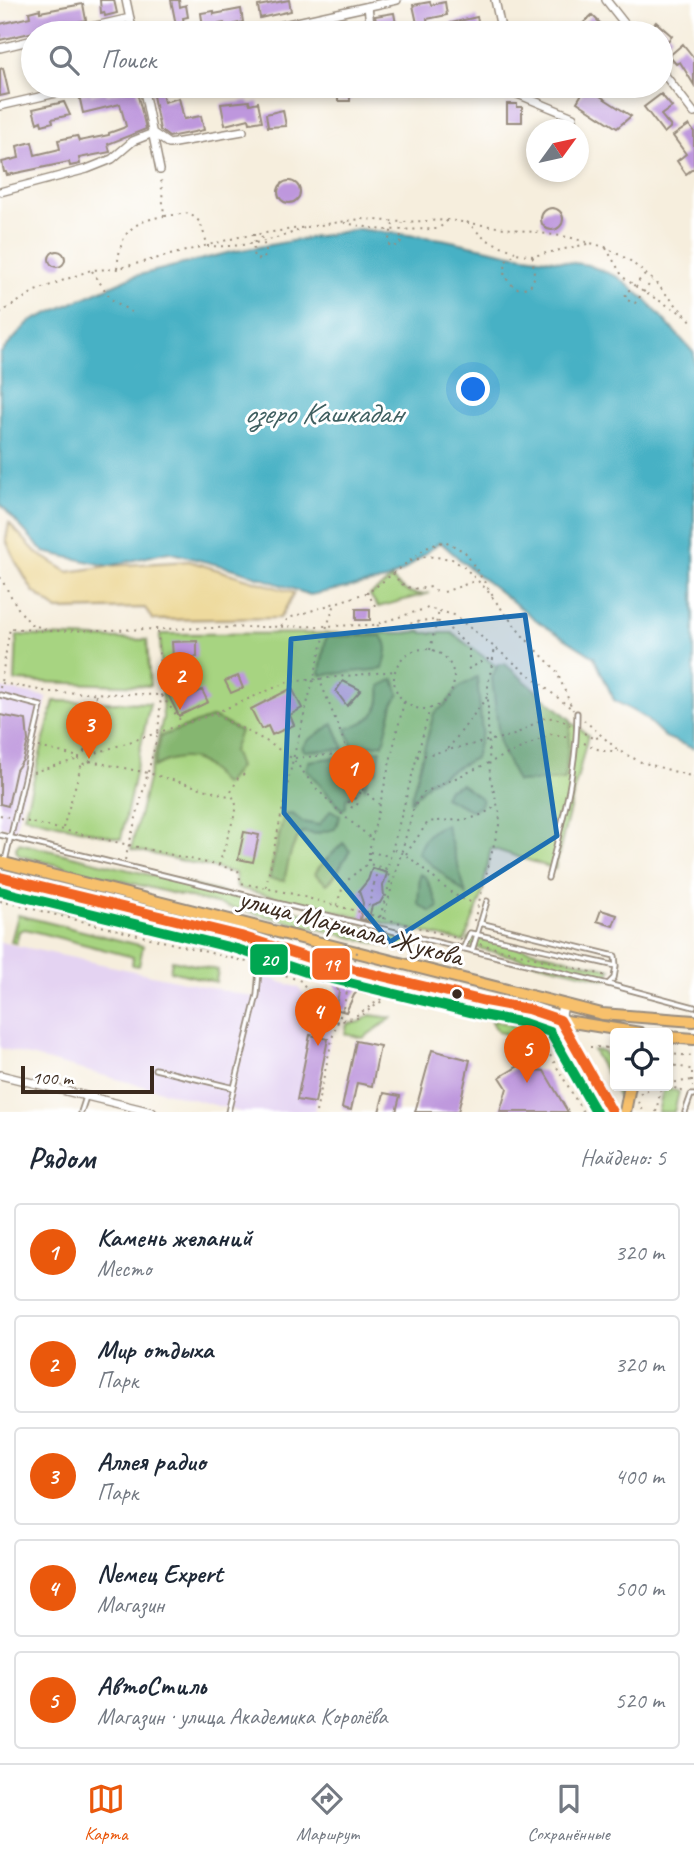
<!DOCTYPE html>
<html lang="ru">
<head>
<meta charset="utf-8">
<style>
  :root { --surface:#fff; --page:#f2f2f3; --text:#1f2937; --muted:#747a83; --line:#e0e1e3; --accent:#ea580c }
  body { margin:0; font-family:Caveat,sans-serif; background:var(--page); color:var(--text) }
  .controls { position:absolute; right:21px; bottom:21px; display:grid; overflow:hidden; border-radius:7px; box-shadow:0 4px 10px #0003 }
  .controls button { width:63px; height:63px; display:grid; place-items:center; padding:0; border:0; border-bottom:2px solid var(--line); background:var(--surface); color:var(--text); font:35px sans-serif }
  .compass { position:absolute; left:526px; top:119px; width:63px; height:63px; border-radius:50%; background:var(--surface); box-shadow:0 4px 10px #0003; rotate:57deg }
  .scale { position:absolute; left:21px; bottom:18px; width:133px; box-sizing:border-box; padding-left:7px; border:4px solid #3b2a1e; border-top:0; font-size:19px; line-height:24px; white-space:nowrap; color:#3b2a1e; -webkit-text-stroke:5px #fff; paint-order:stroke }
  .you { position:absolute; left:474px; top:390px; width:24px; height:24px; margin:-18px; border:5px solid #fff; border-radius:50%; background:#1a73e8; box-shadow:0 0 0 10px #1a73e833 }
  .badge { display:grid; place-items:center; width:46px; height:46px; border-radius:50%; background:var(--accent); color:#fff; font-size:23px; font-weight:700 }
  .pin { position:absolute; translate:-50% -58px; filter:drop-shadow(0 2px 4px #0008) }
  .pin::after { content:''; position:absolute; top:37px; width:24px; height:21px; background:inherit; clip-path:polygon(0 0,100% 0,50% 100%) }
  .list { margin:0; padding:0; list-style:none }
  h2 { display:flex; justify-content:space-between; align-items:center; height:91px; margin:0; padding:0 28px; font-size:30px }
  h2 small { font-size:23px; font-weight:400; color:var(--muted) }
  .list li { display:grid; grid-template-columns:46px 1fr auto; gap:21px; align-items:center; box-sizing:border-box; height:98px; margin:0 14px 14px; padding:0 14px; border:2px solid var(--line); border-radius:7px }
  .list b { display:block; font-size:26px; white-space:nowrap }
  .list p { margin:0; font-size:23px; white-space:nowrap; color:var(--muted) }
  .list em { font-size:23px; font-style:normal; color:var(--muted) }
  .icon { flex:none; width:38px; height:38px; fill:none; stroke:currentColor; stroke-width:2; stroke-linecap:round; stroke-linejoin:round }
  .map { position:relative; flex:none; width:694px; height:1112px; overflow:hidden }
  .search { position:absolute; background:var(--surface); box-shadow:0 4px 10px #0003; left:21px; right:21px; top:21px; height:77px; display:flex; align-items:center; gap:18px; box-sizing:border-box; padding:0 24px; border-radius:38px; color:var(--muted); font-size:26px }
  .sheet { height:651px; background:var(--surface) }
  nav { display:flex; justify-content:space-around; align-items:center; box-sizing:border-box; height:98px; border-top:2px solid var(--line); background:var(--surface); font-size:19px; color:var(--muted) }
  nav a { display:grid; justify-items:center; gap:4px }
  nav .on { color:var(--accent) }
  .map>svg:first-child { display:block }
  .built { fill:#e4d3f2 }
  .green { fill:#a7d481; stroke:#717f50; stroke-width:2 }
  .forest { fill:#85b66f; stroke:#607046; stroke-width:2 }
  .sand { fill:#eeda9e; stroke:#94825e; stroke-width:2 }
  .water { fill:#47b1c5; stroke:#416e72; stroke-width:2 }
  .building { fill:#be97dd }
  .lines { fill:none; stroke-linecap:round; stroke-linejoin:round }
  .service-casing { stroke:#988c7e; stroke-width:7 }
  .minor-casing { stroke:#988c7e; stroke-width:10 }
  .tertiary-casing { stroke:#988c7e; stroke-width:12 }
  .primary-casing { stroke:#988c7e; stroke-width:14 }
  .path { stroke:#988c7e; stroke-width:2; stroke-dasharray:2 5; stroke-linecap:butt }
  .service { stroke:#fff; stroke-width:3.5 }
  .minor { stroke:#fff; stroke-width:7 }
  .tertiary { stroke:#fff; stroke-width:9 }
  .primary { stroke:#f7c06c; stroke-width:10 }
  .path-bridge { stroke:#988c7e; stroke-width:2; stroke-dasharray:2 5; stroke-linecap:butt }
  .bus-1-casing { stroke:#fff; stroke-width:16 }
  .bus-2-casing { stroke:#fff; stroke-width:16 }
  .bus-1 { stroke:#f26522; stroke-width:10 }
  .bus-2 { stroke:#00a651; stroke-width:10 }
  .marked { fill:#1f6fb2; fill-opacity:0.2; stroke:#1f6fb2; stroke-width:5; stroke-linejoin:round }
  .bus-dot { fill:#3b2a1e; stroke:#fff; stroke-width:2.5 }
  .labels { text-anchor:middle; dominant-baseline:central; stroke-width:6; stroke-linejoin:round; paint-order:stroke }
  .street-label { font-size:28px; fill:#3b2a1e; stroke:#fff }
  .water-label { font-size:30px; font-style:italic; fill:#406061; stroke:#fff }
  .line-badge { stroke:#fff; stroke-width:2.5 }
  .badge-label { font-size:19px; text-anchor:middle; font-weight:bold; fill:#fff }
</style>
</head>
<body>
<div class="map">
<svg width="694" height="1112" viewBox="0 0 694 1112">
  <rect width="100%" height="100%" fill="#fff"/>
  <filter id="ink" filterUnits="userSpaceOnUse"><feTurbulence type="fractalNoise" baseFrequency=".0143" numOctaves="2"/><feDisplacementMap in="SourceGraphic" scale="14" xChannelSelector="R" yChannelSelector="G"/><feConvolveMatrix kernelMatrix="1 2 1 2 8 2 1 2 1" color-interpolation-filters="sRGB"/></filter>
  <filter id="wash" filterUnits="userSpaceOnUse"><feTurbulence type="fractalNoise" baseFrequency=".00686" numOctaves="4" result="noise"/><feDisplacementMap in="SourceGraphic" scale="28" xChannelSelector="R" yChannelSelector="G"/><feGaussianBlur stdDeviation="1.57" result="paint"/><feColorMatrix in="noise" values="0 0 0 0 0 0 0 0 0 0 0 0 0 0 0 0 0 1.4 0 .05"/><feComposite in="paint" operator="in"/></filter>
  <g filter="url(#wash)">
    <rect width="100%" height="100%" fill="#f6eedd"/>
    <path class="built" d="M0,688L47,697L15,830L0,826Z
      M0,942L258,998L263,978L266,977L299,988L332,1030L314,1112H241L0,1048Z"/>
    <path class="green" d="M392,579C404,592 412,596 430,593L378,607L370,595Z
      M422,631L423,633H452L588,735L555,869L491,848L481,899L464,942L237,888L235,873L131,849L163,718L160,634L406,633Z
      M17,635L147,640L150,686L15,681Z
      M54,701L150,703L121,839L24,816Z
      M19,843L416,940L412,949L403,950L21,856L17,853L16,848Z
      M0,891L74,909L73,913L0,896Z
      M84,913L225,947L243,955L82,916Z
      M18,915L143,946L139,966L132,965L133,957L25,929L19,931L16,943L11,942Z
      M472,936L611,969L608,978L605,979L470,946L468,940Z
      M172,960L218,970L216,982L170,971Z
      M370,1015L392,1018L363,1038L345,1034L347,1024L360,1022Z
      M491,1020L530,1029L537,1041L498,1032Z
      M593,1050L603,1051L615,1071V1086H624L621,1101Z
      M669,1088L679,1092L674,1112H658L663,1090Z"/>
    <path class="forest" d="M329,636H381C391,644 386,658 383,669L321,675L320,671L326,638Z
      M498,664H505L571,720L565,780L517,782L500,745L492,678Z
      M477,677L482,732L475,758L430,781L410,802L434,713L446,704L458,688Z
      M394,679L399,695L393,704L383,744L353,747L346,729C370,720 383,715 380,686Z
      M213,717L240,731L233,751L239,767L225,785C217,780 215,774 208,768C193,753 171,757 154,767L161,736Z
      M333,724L344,749L305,751L302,748L307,741Z
      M381,750L376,772L370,771L365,788L354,754Z
      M346,756L359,790L346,799V807L342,810L306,769L309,761Z
      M461,784L482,799L479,807L471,810L444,797L447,790Z
      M331,810L340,816L335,829L315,834L303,832C290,844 288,865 284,881L269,879L284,815L293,814L302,822L319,825Z
      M446,825L466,894L418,853C423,838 431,828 446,825Z
      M343,843L350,851C341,862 338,876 327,884L315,874L319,867Z
      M420,874L426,877L439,907L431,912L418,904Z"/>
    <path class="sand" d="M9,523L37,553L68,572L109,566L189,561L294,593L280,618L153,620L145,608L58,610L33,591L16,562L6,540Z"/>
    <path class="water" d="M358,229L442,239L512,254L588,265L618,277L645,299L694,353V749L665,737L645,718L614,700L594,657L540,623L473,571L440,542L402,572L386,580L310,595L238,570L168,552L109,566L44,552L0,504V354L29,322L131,277L231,252Z"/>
    <g id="blocks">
      <path class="building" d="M100,0H114L117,13L105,16L104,12L101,13Z
        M171,0H179L180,7L186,5L188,17L183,18L184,24L176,25Z
        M289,0L291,11L260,18L258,6Z
        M430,2L431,5L445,2L447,15L427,19L428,26L418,28L413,5Z
        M83,4L86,20L0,40V24L30,17L29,12L40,9V12Z
        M241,9L243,22L235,24L236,28L228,29L224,23L203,27L201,13L214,11V14Z
        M394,13L396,24L377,27L375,16Z
        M592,15L610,33H581L577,29Z
        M477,17L480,29L453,33L451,23Z
        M656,22L672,36L661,49V33H646Z
        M340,23L342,33H324L323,27Z
        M160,24L163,33H139L138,29Z
        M683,44L694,58V85L680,62L676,64L669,56Z
        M3,68L9,94L0,96V69Z
        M151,86H160L164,102L179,98L184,119L201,116L204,130L169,137L160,130Z
        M338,86H370V94H350V101H338Z
        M414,86H433V95L414,94Z
        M469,86H508V95L470,99Z
        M586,87L631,116L617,128L577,102Z
        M136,88L146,129L108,144L110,152L79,158L80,164L70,166L69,162L7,175L6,172H4L2,162L19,158L17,146L32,142L35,155L60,149L58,140L77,136L79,141L109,135V133L123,128L126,126L120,104L83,113L79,95L91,92V95L106,92L107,95Z
        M661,94L672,107L661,115L671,127L664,133L644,107Z
        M249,101L250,104L258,102L262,121L250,123L249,119L225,125L221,104Z
        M64,102L70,115L52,119L53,122L42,125L41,121L37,123L33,109Z
        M507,104H517V107H522V122H507Z
        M283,110L286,126L268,127L266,114Z
        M689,125L694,132V168L686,174L677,161L686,154L673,136Z
        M278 192a11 11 0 1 1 22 0a11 11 0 1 1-22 0Z
        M541 219a11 11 0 1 1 22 0a11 11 0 1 1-22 0Z
        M49 259a8 8 0 1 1 16 0a8 8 0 1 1-16 0Z
        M356,609H370V620H356Z
        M197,641V657L173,658L172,642Z
        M238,676L243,688L231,693L225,681Z
        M343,681L361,690L347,706L336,691Z
        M175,686L182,700L202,690L208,702L179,716L166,691Z
        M292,688L302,708L290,715L294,725L272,735L268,726L261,729L251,709Z
        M0,715L26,720L28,741L23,760L16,770L8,806L0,804Z
        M244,832L259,835L253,862L238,859Z
        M372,868L387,873L383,886L384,896L380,903L372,906L368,921L360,919L363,903L359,891L368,880Z
        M601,910L617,915L613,926L597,921Z
        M339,974L362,979L361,987L354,995L346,1012L335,1009L339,992L335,984Z
        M310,1035L328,1039L315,1103L297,1100Z
        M356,1041L380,1046L372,1086L357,1083L351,1110L342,1108Z
        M432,1050L470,1060L458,1112H415Z
        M529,1060L534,1070L544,1071L568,1112H500L507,1088L500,1077Z
        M384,1093L400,1096L396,1112H379Z"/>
    </g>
  </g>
  <g filter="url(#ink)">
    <use href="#blocks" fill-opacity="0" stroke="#988c7e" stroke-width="2"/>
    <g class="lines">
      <defs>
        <path id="service" d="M0,695L41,706L5,861
          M0,835L608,984
          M548,878C562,823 577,770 577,713
          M480,923L615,956L616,966
          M463,949L470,933L616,966L614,978L608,984L694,1007
          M472,951L487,901
          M155,1069L234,1088
          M81,1112L86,1097
          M228,1112L257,995L259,970L244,941
          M685,1112L691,1095H694"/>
        <path id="minor" d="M126,0L133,33
          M495,0L502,33
          M606,0L632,33
          M368,6L371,33
          M65,33L130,18
          M247,33L397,0
          M0,48L33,40
          M661,70L694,113
          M143,86L160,170
          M514,86L515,93L573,117
          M0,106L87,86
          M0,192L87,169L112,159L133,141L153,133L169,144L243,131
          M0,1075L152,1112"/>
        <path id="tertiary" d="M563,1005L560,1020L612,1112"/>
        <path id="primary" d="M0,862L602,1014L694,1021
          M0,877L241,936L315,960L485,1001L528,1009L560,1020L640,1033
          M668,1037L694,1039
          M625,1112L630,1086"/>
      </defs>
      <use href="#service" class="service-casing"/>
      <use href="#minor" class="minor-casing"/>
      <use href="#tertiary" class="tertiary-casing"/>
      <use href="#primary" class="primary-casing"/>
      <path class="path" d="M165,216L189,213L200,222L207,243
        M467,222L485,239L515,252
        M344,223L383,230L438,229L447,221
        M393,224L388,243L390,246H399L402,240L400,234L402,223
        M254,234L255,246L252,252L255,258L260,260L266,256C267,248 262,242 261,234
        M207,246C239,248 275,241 304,228
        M606,248L623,277L642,291L685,315
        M533,256L516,253L506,261L504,276L515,288C542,290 532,272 533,256L592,243
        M117,268C121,233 128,223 164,216L161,178
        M92,271L111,299L131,312
        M645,275L625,294L627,300L635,303L652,281
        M0,313L35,291L91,270L116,269L239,237L361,219L402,222L448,220L568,237L605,247L629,260L653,280L694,324
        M410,560L426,548L445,541L465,552L494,597
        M393,573C403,590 413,590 431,587L438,592
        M0,577L19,610L31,624L50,631L373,625L428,608L454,615L572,709
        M367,592L377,609
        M444,592L475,581
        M377,625L384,629C433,622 430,606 469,648V661
        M281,626L289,618L369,592L408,562L427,556L452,559L465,568L486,589L522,635L556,670L573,710
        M394 679a30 30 0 1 1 60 0a30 30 0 1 1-60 0Z
        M430,650L439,611
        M468,669L492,657
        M319,678L363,790L379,804
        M2,683L49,692L161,695L184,725
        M0,688L10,628L45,631
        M404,702L369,851V864L387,869L430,708
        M215,713L288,682L395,671
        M584,720L619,751L641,762L694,777
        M584,733L594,739L601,736
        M584,743L602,751H618
        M39,747L79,757
        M448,749L487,697
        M84,752L96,695
        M79 758a6 6 0 1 1 12 0a6 6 0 1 1-12 0Z
        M90,755L214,714L266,741L293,759L315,787L344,816L372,839
        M417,757L514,735L546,717L562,720L570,725
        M295,758L349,753
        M90,761L148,773L232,797
        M33,772L79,759
        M348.5 803a4.5 4.5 0 1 1 9 0a4.5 4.5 0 1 1-9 0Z
        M355,799L362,791
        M0,815L8,817
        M20,820L238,870L241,883L289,893L461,939
        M63,828L82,763
        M394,850C425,861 443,897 475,903
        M370,852L389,856
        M406,854L428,822C458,818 469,825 496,806
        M125,860L158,734L161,695L158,630
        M219,865L237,807L231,792L238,778L244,774
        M374,884L378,867
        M266,887L293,759L327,626L335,604
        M0,901L247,962
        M337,905C343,882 348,878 368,864
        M380,917L390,882L387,869
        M383,919L414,807L423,793L543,738L552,734L569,737
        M474,921L499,825L500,815L490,777L488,723V685L495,648
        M480,944L607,976
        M266,968L301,981L325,1014L338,1022L357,1018L397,991
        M423,997L531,1025L542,1044L557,1045
        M529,1019L583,1112
        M343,1020L357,1015L396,989
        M590,1047L615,1048
        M606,1047L615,1063
        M668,1054L694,1056
        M668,1064L694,1070
        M692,1072V1087
        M668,1083L694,1080
        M668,1085L686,1093
        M657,1086L661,1088L666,1086
        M640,1094L654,1086
        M638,1102L644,1112
        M316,1112L333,1035L343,1008
        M656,1112L661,1088"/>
      <use href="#service" class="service"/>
      <use href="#minor" class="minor"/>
      <use href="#tertiary" class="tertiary"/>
      <use href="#primary" class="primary"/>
      <path class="path-bridge" d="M343,1008L374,884"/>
      <defs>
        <path id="bus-1" d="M0,877L241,936L315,960L485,1001L528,1009L560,1020L612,1112"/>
        <path id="bus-2" d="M0,891L237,949L312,974L482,1015L524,1023L550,1032L596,1112"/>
      </defs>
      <use href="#bus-1" class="bus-1-casing"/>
      <use href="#bus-2" class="bus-2-casing"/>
      <use href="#bus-1" class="bus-1"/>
      <use href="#bus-2" class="bus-2"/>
    </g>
  </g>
  <path class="marked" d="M525,615L557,836L390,942L284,813L291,639Z"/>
  <circle class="bus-dot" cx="457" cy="994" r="6"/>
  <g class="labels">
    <g class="street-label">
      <text transform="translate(351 927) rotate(15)">улица Маршала Жукова</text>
    </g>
    <g class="water-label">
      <text x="323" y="413">озеро Кашкадан</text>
    </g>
  </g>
  <g class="line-badge">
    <rect x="249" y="943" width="40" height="33" rx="7" fill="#00a651"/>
    <rect x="311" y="947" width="40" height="34" rx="7" fill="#f26522"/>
  </g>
  <g class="badge-label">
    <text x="269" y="966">20</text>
    <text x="331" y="971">19</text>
  </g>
</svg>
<div class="controls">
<button><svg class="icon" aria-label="locate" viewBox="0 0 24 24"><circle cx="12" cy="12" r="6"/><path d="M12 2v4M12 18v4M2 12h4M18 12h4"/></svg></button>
</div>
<svg class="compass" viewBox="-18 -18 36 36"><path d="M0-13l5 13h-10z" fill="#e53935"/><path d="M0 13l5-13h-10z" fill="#747a83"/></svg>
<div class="scale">100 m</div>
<div class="you"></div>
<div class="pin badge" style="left:352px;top:803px">1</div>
<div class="pin badge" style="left:180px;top:710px">2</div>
<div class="pin badge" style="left:89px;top:759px">3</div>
<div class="pin badge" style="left:318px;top:1046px">4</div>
<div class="pin badge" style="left:527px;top:1083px">5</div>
<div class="search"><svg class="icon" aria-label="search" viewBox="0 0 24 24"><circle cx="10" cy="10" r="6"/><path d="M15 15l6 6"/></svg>Поиск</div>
</div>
<section class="sheet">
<h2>Рядом<small>Найдено: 5</small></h2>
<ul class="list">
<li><span class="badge">1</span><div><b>Камень желаний</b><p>Место</p></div><em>320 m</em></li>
<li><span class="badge">2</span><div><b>Мир отдыха</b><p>Парк</p></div><em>320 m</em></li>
<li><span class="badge">3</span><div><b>Аллея радио</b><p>Парк</p></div><em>400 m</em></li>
<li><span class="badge">4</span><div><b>Nемец Expert</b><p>Магазин</p></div><em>500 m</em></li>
<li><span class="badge">5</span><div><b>АвтоСтиль</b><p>Магазин · улица Академика Королёва</p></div><em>520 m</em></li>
</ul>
</section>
<nav>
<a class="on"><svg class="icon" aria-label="map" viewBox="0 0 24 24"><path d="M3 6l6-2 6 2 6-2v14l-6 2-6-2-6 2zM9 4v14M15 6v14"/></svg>Карта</a>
<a><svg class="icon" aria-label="directions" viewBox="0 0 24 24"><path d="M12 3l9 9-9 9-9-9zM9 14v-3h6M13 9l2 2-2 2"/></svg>Маршрут</a>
<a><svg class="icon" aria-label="saved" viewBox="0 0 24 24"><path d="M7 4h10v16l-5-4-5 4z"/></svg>Сохранённые</a>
</nav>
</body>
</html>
